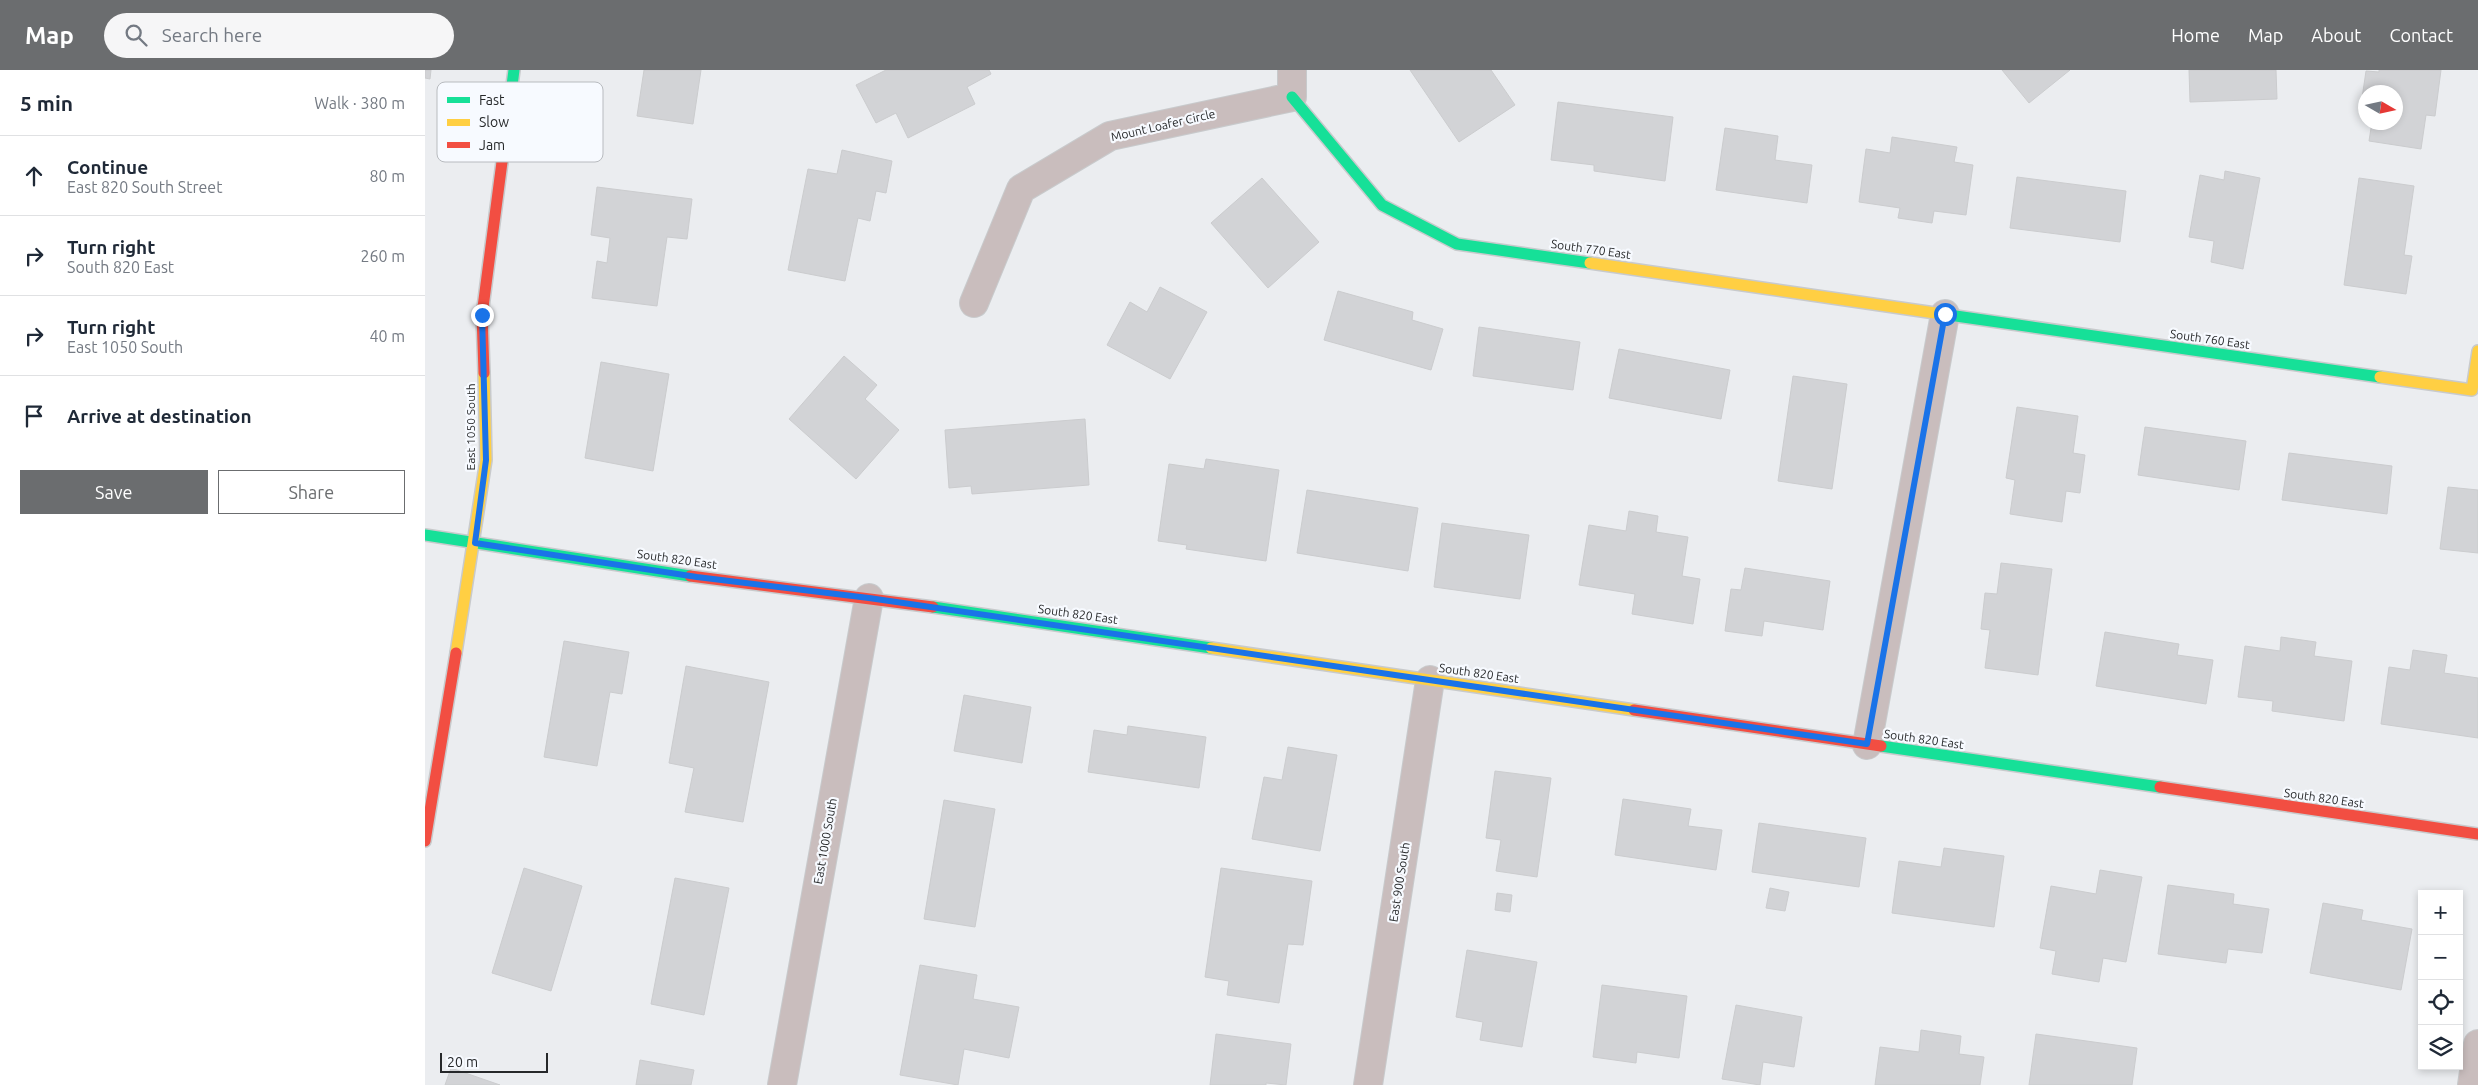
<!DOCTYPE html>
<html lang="en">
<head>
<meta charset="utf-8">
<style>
  :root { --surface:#fff; --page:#f6f6f7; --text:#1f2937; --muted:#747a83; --line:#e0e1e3; --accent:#6b6d6f }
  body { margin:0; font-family:Ubuntu,sans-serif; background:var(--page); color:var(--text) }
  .controls { position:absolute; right:15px; bottom:15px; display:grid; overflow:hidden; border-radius:0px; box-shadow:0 2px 8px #0003 }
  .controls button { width:45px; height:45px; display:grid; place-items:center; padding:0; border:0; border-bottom:1px solid var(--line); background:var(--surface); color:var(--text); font:25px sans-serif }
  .compass { position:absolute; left:1933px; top:15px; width:45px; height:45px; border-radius:50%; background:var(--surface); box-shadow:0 2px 8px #0003; rotate:99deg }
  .scale { position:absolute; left:15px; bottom:12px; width:108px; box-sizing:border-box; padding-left:5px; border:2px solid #26282a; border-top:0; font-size:14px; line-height:18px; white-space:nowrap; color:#26282a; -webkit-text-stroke:4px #f7faff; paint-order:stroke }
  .stop { position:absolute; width:15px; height:15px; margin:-11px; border:4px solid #1a73e8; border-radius:50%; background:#fff }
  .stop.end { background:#1a73e8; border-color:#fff; box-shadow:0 1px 5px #0008 }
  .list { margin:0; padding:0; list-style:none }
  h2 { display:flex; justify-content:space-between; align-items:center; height:65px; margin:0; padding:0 20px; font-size:21px }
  h2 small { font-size:16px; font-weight:400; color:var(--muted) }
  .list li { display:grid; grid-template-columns:32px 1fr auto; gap:15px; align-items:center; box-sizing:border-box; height:80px; padding:0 20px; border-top:1px solid var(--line) }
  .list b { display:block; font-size:19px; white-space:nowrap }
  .list p { margin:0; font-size:16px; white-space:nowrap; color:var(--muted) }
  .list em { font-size:16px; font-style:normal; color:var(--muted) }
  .actions { display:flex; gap:10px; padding:15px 20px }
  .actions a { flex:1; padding:11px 0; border:1px solid var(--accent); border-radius:0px; text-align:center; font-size:18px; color:var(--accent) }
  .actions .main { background:var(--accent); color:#fff }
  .icon { flex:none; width:28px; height:28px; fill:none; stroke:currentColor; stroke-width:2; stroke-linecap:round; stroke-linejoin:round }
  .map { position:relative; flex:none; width:2053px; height:1015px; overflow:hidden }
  header { display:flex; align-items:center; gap:30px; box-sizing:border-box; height:70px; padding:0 25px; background:var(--accent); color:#fff }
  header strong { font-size:24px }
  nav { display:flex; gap:28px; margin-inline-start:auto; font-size:18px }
  .search { width:350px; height:45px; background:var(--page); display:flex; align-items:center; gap:12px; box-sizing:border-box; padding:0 18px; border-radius:28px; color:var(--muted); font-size:19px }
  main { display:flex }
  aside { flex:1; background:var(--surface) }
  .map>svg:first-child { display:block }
  .building { fill:#d2d3d6; stroke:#cbccce }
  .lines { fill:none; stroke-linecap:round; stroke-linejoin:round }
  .street-casing { stroke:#c8cacc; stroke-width:30 }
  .fast-casing { stroke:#c8cacc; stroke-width:14 }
  .slow-casing { stroke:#c8cacc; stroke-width:14 }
  .jam-casing { stroke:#c8cacc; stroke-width:14 }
  .street { stroke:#c9bdbd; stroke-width:28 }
  .fast { stroke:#16e098; stroke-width:11 }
  .slow { stroke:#ffcf43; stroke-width:11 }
  .jam { stroke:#f24e42; stroke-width:11 }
  .route { stroke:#1a73e8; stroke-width:6 }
  .labels { text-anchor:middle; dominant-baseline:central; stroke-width:4.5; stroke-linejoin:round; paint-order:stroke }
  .street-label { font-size:12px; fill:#26282a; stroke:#f7faff }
  .key { fill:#f7faff; stroke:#b8bbbf; stroke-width:1 }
  .key-label { font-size:14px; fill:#26282a }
</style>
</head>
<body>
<header>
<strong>Map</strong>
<div class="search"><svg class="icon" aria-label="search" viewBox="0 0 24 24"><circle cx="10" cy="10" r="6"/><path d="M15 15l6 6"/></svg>Search here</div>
<nav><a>Home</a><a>Map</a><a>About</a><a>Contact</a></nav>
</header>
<main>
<aside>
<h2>5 min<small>Walk · 380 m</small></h2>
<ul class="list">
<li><svg class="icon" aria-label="ahead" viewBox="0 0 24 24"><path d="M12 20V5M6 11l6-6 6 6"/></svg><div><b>Continue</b><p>East 820 South Street</p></div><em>80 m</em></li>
<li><svg class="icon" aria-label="right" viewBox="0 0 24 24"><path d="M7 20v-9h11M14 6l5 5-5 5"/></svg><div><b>Turn right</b><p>South 820 East</p></div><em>260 m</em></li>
<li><svg class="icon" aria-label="right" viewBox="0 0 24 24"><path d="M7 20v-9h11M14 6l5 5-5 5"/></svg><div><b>Turn right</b><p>East 1050 South</p></div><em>40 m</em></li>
<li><svg class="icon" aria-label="arrive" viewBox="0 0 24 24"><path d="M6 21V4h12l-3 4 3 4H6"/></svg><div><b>Arrive at destination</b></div></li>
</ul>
<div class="actions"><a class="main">Save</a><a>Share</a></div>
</aside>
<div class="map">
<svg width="2053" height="1015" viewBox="0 0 2053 1015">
  <rect width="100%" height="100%" fill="#ebedf0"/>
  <path class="building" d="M0,0H6L5,9L0,8Z
    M219,0H276L268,54L212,46Z
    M461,0H564L566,4L542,17L550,34L483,68L471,43L451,53L431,15Z
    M985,0H1066L1090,35L1034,72Z
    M1577,0H1645L1604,33Z
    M1764,0H1851L1852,29L1765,32Z
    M1954,0H2016L2010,46L2001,45L1996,79L1944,71L1947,52H1970V22H1940V36L1936,35L1941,1L1954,2Z
    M1133,32L1248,47L1240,111L1169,101V95L1126,90Z
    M1300,58L1353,66L1350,90L1387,95L1382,133L1291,120Z
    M1467,67L1532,77L1529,92L1548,95L1541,145L1509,141L1507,153L1473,148L1475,138L1434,132L1441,79L1465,83Z
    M417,80L467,91L461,123L451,121L445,151L433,148L420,211L363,200L383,99L412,104Z
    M1800,101L1835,108L1818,199L1786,192L1789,171L1764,167L1775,105L1799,110Z
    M1592,107L1701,121L1695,172L1585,158Z
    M837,108L894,172L843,218L786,153Z
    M1934,108L1989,116L1979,185L1987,186L1981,224L1919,215Z
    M172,117L267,129L262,169L242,167L232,236L167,228L172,191L182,193L185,168L166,165Z
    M735,217L782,242L745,309L682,275L705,232L722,242Z
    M913,221L988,242L987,250L1018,259L1006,300L899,270Z
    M1054,257L1155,272L1148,320L1048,306Z
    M1194,279L1305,300L1296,349L1184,328Z
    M419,286L452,315L440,329L474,360L431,409L364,349Z
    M176,292L244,304L228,401L160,388Z
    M1368,306L1422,314L1407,419L1353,411Z
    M1592,337L1653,346L1648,383L1660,385L1655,423L1641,421L1637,452L1585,444L1590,410L1581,408Z
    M660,349L664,415L547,424L546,416L524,418L520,360Z
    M1720,357L1821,371L1814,420L1713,405Z
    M1864,383L1967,396L1962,444L1857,430Z
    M781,389L854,400L841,491L761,479L762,475L733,471L744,394L779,399Z
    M2023,417L2053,420V483L2015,479Z
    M882,420L993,438L983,501L872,483Z
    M1204,441L1233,446L1231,462L1263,467L1257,506L1275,509L1268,554L1207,544L1210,524L1154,515L1164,455L1201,461Z
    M1017,453L1104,465L1095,529L1009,517Z
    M1576,493L1627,499L1613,605L1560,598L1565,560L1556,559L1560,523L1572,524Z
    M1320,498L1405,511L1398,560L1339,551L1337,566L1300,561L1306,519L1316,520Z
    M1680,562L1754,574L1752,585L1788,590L1781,634L1671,616Z
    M1856,567L1891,572L1889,586L1927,591L1919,651L1847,641L1848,631L1813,627L1820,576L1855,581Z
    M139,571L204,582L197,624L185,622L172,696L119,687Z
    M1988,580L2022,585L2019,603L2053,608V668L1956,654L1964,597L1985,600Z
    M261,596L344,612L318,752L260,742L269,698L244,693Z
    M539,625L606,637L597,693L529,681Z
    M703,656L781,667L774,718L663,702L669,660L702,665Z
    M863,677L912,685L895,781L827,769L839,707L857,710Z
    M1070,701L1126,708L1112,807L1071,801L1076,770L1061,768Z
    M1198,729L1266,739L1263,756L1297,760L1291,800L1190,785Z
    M519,730L570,739L550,857L499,849Z
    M1334,753L1441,768L1434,817L1327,802Z
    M1519,778L1579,786L1569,857L1467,843L1474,791L1516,797Z
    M99,798L157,816L126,921L67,903Z
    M796,798L887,811L878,875L863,874L854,933L802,925L804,911L780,907Z
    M1675,800L1717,807L1701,892L1678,888L1674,912L1627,904L1631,881L1615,878L1626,816L1671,824Z
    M250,808L304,818L279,945L226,934Z
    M1743,815L1809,824L1808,834L1844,839L1837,883L1803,879L1801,893L1733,884Z
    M1345,818L1364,822L1360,841L1341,838Z
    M1072,823L1087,825L1085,842L1070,840Z
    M1898,833L1938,840L1936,850L1987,859L1976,920L1885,903Z
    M1042,880L1112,892L1097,977L1055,970L1058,952L1031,947Z
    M495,895L552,905L548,929L594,937L584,988L539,979L533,1015L475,1005Z
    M1177,915L1262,926L1254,988L1212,982L1211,993L1168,987Z
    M1311,935L1377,947L1369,997L1338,992L1335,1015L1297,1009Z
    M1496,960L1536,966L1534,984L1559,987L1555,1015H1450L1455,977L1494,982Z
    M791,964L866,974L861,1015L841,1013V1015H785Z
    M1611,964L1712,978L1707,1015H1604Z
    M215,990L269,1000L266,1015H211Z
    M26,998L75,1015H20Z"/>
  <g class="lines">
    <defs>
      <path id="street" d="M549,233L596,119L685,66L867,27V0
        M1442,675L1520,244
        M357,1015L444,528
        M943,1015L1005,610
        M2047,1015L2053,974"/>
      <path id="fast" d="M867,27L957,135L1032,174L1165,193
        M77,92L89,0
        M1517,244L1955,307
        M0,465L265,506
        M508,537L786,578
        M1456,676L1735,717"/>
      <path id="slow" d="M1165,193L1517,244
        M1955,307L2047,320L2053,281
        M786,578L1209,640
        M31,583L61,390L59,303"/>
      <path id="jam" d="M59,303L57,245L77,92
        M265,506L508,537
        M1209,640L1456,676
        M1735,717L2053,764
        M0,771L31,583"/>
    </defs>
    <use href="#street" class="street-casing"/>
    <use href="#fast" class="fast-casing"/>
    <use href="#slow" class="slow-casing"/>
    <use href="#jam" class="jam-casing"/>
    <use href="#street" class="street"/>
    <use href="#fast" class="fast"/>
    <use href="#slow" class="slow"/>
    <use href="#jam" class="jam"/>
  </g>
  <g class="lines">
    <path class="route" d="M57,245L61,390L50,473L272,507L444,528L1442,674L1520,244"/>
  </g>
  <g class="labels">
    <g class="street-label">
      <text transform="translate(738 55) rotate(-13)">Mount Loafer Circle</text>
      <text transform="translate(1166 179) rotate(8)">South 770 East</text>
      <text transform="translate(1785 269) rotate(8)">South 760 East</text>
      <text transform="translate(45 357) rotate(-90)">East 1050 South</text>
      <text transform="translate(252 489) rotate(8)">South 820 East</text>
      <text transform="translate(653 544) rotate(8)">South 820 East</text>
      <text transform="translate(1054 603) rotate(8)">South 820 East</text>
      <text transform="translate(1499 669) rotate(8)">South 820 East</text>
      <text transform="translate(1899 728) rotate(8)">South 820 East</text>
      <text transform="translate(400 771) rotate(-80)">East 1000 South</text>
      <text transform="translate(974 812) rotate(-81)">East 900 South</text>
    </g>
  </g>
  <rect x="12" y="12" width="166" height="80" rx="8" class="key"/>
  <rect x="22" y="27" width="23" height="6" fill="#16e098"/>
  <rect x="22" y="49" width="23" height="7" fill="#ffcf43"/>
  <rect x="22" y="72" width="23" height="6" fill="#f24e42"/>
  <g class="key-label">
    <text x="54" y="35">Fast</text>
    <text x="54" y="57">Slow</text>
    <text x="54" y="80">Jam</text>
  </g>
</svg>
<div class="controls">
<button>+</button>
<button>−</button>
<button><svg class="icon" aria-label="locate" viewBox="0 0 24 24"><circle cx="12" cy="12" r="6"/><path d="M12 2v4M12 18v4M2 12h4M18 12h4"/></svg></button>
<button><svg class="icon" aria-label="layers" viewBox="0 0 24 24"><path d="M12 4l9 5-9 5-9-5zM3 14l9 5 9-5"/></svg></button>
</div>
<svg class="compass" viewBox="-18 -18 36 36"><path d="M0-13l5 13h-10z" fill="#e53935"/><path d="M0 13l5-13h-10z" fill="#747a83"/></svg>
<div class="scale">20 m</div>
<div class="stop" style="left:1520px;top:244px"></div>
<div class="stop end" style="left:57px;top:245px"></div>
</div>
</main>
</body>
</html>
